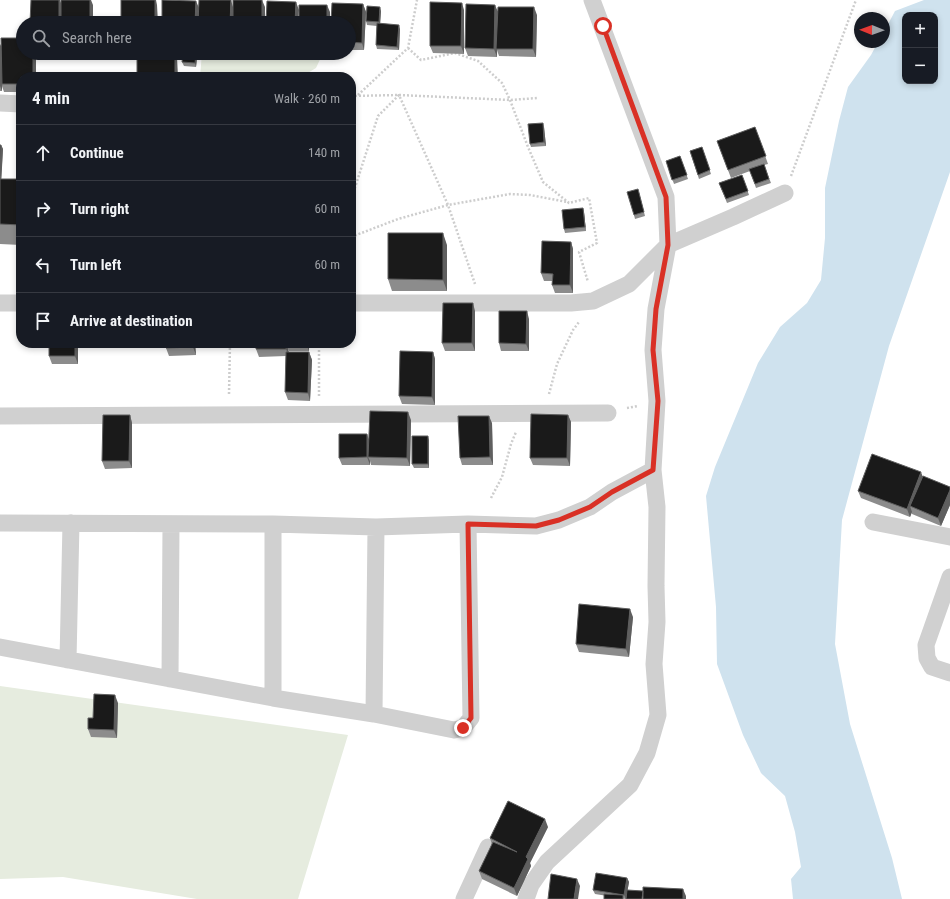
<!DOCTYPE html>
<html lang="en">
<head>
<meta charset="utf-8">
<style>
  :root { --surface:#171b24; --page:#242831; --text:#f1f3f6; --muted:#9ea1a6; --line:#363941 }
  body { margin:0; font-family:"Roboto Condensed",sans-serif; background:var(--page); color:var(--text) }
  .controls { position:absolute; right:12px; top:12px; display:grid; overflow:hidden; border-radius:8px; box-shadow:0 2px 6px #0003 }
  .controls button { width:36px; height:36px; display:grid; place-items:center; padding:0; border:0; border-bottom:1px solid var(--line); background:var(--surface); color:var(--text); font:20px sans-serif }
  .compass { position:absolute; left:854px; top:12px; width:36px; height:36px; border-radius:50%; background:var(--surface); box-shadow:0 2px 6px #0003; rotate:271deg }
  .stop { position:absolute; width:12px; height:12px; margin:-9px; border:3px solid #d93025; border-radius:50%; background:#fff }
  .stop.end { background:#d93025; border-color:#fff; box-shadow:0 1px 4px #0008 }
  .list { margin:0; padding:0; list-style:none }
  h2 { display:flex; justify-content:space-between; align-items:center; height:52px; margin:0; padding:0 16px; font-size:17px }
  h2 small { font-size:13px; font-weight:400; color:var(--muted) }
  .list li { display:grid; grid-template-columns:26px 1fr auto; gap:12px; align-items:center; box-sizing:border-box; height:56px; padding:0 16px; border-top:1px solid var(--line) }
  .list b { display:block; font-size:15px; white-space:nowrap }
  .list em { font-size:13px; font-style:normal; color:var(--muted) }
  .icon { flex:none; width:22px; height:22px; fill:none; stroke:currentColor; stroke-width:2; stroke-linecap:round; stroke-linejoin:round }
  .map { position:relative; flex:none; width:950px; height:899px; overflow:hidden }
  .search { position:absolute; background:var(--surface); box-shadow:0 2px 6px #0003; left:16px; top:16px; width:340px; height:44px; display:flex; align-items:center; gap:10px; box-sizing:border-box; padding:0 14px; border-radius:22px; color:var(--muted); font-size:15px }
  .panel { position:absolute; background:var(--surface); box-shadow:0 2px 6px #0003; left:16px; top:72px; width:340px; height:276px; border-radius:16px }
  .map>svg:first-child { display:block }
  .green { fill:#e6ecdf }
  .water { fill:#cfe2ee; fill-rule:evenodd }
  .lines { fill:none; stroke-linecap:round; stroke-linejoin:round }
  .path { stroke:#cdcdcd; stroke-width:2.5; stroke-dasharray:2 2; stroke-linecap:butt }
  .street { stroke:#d0d0d0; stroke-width:17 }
  .wall { fill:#8c8c8c }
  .shaded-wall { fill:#5f5f5f }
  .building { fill:#1a1a1a; stroke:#5f5f5f }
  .route { stroke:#d93025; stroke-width:5 }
</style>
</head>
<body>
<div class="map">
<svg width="950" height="899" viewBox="0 0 950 899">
  <rect width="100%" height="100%" fill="#fff"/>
  <path class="green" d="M202,53H323L316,68L301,77H200Z
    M0,686L348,735L298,899H197L63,877L0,879Z"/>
  <path class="water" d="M924,0H950V172L889,346L842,520L835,644L850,724L892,858L902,899H793L791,879L801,867L795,832L785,796L761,773L743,735L717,664L716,607L706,496L715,467L758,363L780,327L807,303L821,280L825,238V188L839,121L848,87L871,55L878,42H884V32L895,11ZM905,15H935V81H905Z"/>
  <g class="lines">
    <path class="path" d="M408,48L421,60L455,53L478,61L502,83L510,100L528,147L543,182L569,203L589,198L597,243L579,252L588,282
      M358,95L408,48L417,0
      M351,96L399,95L510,100L538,98
      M791,176L856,0
      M351,200L378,116L399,95L448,205L475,284
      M351,237L398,219L448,205L510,194L530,195L567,202
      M229,394L230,343
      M549,394L557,364L573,330L579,322
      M319,396V343
      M627,408L638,406
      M491,498L502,477L511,444L516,432"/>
    <path class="street" d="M0,103L21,104
      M0,303H21
      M351,303H571L593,301L629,284L668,245L733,217L785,193
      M0,416L608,413
      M873,522L950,537
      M0,523L273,524L376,527L468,524L536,526L559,520L590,507L612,492L653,470
      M950,577L926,645L927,658L932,667L950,673
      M0,647L273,698L374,714L454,730L463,728L471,718L468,524
      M68,660L71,523
      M170,679L171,524
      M273,698V524
      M374,714L376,527
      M464,899L488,847
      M526,899L531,885L547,862L630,785L647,753L658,715L654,664L657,622L656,586L657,507L653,470L657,401L653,350L656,309L668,245L666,197L592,0"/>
  </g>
  <path class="wall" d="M363,4L366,12L364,50H349V23Z
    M464,10V54L433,53L430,46Z
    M381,11L380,23L400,29L399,50L377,49L376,45L377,26L367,25L366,21Z
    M497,11L537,15L536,57L499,56L497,50V57L468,56L465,48Z
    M0,44L1,46L23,53H36V77H21V92H4L2,86V91H0Z
    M197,58L196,67L184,66L182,62Z
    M544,127L546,146L531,147L530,144Z
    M755,127L768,164L764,165L771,183L756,188L750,171L731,178L717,141Z
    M0,145H1L3,149L1,179H21V245L0,244Z
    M702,147L711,174L699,179L690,151Z
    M680,156L688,179L674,184L666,161Z
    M742,175L749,195L727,203L719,183Z
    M639,192L645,216L635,219L634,215Z
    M583,208L584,212L586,231L565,233L564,229Z
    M571,242L573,249V293H555L552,285V281H544L541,273Z
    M447,245V291H392L388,279Z
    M475,311V351H445L442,343Z
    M529,319V351H501L499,343Z
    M49,343H78V364H52L49,356Z
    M166,343H195L196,355L169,356L166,348Z
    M256,343H309V351H289L288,349L289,352H309L312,360L310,401L288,400L285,392L286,356L259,357L256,349Z
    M433,352L435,359V405L402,404L399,396Z
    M130,415L132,423V468L105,469L102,461Z
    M568,415L571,422L570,466L533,465L530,458Z
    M411,420L410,466L371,465L370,461V465H342L339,458L367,434L369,440Z
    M492,423L493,465H462L460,458Z
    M429,440V468H414L412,464Z
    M922,476L950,487V505L941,526L912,514V512L910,517L861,498L858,491Z
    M633,617L629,657L579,652L576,644Z
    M118,703L117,738L91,737L88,729L93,718Z
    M548,827L530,863L531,866L517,896L482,879L479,871L492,845L490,838Z
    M627,878L629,882L626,899L595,894L593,890Z"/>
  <path class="shaded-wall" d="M59,0H60L62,6V23H59Z
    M90,0H91L93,5V23H90Z
    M155,0H156L157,5L158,23H155Z
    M231,0L233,7V23H230Z
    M262,0L265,7V23H262Z
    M196,1L199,8L198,23H195Z
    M296,2L299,10L298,23H295Z
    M462,3L464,10V54L461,46Z
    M363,4L366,12L364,50L362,43Z
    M327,5L330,12V23H327Z
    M495,5L498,12L497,57L494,49Z
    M380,7L381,11L380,26L379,22Z
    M534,7L537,15L536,57L533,49Z
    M399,25L400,29L399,50L397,47Z
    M0,44L3,51L2,91L0,86Z
    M33,53H36V77H33Z
    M175,53H176L177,57L178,77H175Z
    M196,54L197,58L196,67L195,63Z
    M543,123L544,127L546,146L544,142Z
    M1,145L3,149L1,186L0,183Z
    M583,208L584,212L586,231L585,227Z
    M443,233L447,245V291L443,280Z
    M571,242L573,249V293L570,285Z
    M473,303L475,311V351L472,343Z
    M527,311L529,319V351L526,344Z
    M75,343H78V364L75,356Z
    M193,343H195L196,355L193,347Z
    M286,343H288L287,344L288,349L289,356L286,349Z
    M306,343H309V351Z
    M309,352L312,360L310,401L308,393Z
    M433,352L435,359V405L432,397Z
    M408,412L411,420L410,466L407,458Z
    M130,415L132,423V468L129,461Z
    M568,415L571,422L570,466L567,458Z
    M489,416L492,423L493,465L490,457Z
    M367,434L369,441L368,457L370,461V465L367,457Z
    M428,436L429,440V468L428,464Z
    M921,472L924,480L910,506L912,512L910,517L907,509Z
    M950,490V505L941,526L938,518Z
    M630,609L633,617L629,657L626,649Z
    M115,695L118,703L117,738L114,730Z
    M545,819L548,827L530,863L531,866L517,896L514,888L526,857Z
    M627,878L629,882L626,899L624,895Z
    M577,879L580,886L578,899H574Z
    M683,889L686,896V899H683Z"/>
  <path class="building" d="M31,0H59V23H30Z
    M61,0H90V23H61Z
    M121,0H155V23H121Z
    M162,0L196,1L195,23H162Z
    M199,0H231L230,23H198Z
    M233,0H262V23H233Z
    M267,1L296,2L295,23H266Z
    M430,2L462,3L461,46H430Z
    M332,3L363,4L362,43L349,42V23H331Z
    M466,4L495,5L494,49L465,48Z
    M299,5H327V23H299Z
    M367,6L380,7L379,22L366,21Z
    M498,7H534L533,49H496Z
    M377,23L399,25L397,47L376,45Z
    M1,38H23V53H33V77H21V84H2Z
    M137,53H175V77H137Z
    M183,54H196L195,63L182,62Z
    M543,123L544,142L530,144L528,124Z
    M755,127L766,156L728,170L717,141Z
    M0,145H1L0,176Z
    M702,147L710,170L698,175L690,151Z
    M680,156L687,175L672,180L666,161Z
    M764,164L769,179L755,184L749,169Z
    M742,175L748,191L726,199L719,183Z
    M0,179H21V225L0,224Z
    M638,189L644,212L634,215L627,192Z
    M583,208L585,227L564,229L562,210Z
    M388,233H443V280L388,279Z
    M542,241L571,242L570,285H552L553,274L541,273Z
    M443,303H473L472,343H442Z
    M499,311H527L526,344L499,343Z
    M49,343H75V356H49Z
    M166,343H193V347L166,348Z
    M256,343H286V349H256Z
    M287,343H306V344H287Z
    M400,351L433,352L432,397L399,396Z
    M286,352H309L308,393L285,392Z
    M370,411L408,412L407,458L368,457Z
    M531,414L568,415L567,458H530Z
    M103,415H130L129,461H102Z
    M458,416H489L490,457L460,458Z
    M339,434H367V457L339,458Z
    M412,436H428V464H412Z
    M872,454L921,472L907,509L858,491Z
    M923,476L950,487V490L938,518L910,506Z
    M579,604L630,609L626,649L576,644Z
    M94,694L115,695L114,730L88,729V718H93Z
    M508,801L545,819L526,857L528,859L514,888L479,871L493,842L517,852L490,838Z
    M596,873L627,878L624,895L593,890Z
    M551,874L577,879L574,899H548Z
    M643,887L683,889V899H643Z
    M627,890L643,891L642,899H626Z
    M604,894L623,895V899H604Z"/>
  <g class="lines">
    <path class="route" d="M463,728L471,718L468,524L536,526L559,520L590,507L612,492L653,470L658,401L653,350L656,309L668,245L666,197L603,26"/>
  </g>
</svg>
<div class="controls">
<button>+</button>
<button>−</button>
</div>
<svg class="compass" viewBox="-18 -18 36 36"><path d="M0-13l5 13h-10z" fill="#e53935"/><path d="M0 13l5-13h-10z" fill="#9ea1a6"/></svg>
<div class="stop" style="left:603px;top:26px"></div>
<div class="stop end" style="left:463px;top:728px"></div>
<div class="search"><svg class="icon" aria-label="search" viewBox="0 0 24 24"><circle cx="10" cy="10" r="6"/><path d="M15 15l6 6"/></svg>Search here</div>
<section class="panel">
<h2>4 min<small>Walk · 260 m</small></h2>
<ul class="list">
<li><svg class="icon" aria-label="ahead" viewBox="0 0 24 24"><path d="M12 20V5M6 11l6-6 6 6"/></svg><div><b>Continue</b></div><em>140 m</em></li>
<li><svg class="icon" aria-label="right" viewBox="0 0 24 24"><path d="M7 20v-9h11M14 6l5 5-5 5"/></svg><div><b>Turn right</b></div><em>60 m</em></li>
<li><svg class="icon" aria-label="left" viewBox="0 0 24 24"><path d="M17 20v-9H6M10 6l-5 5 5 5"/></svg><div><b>Turn left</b></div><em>60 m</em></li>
<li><svg class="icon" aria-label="arrive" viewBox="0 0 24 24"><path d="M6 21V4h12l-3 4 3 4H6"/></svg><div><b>Arrive at destination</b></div></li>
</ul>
</section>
</div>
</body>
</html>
